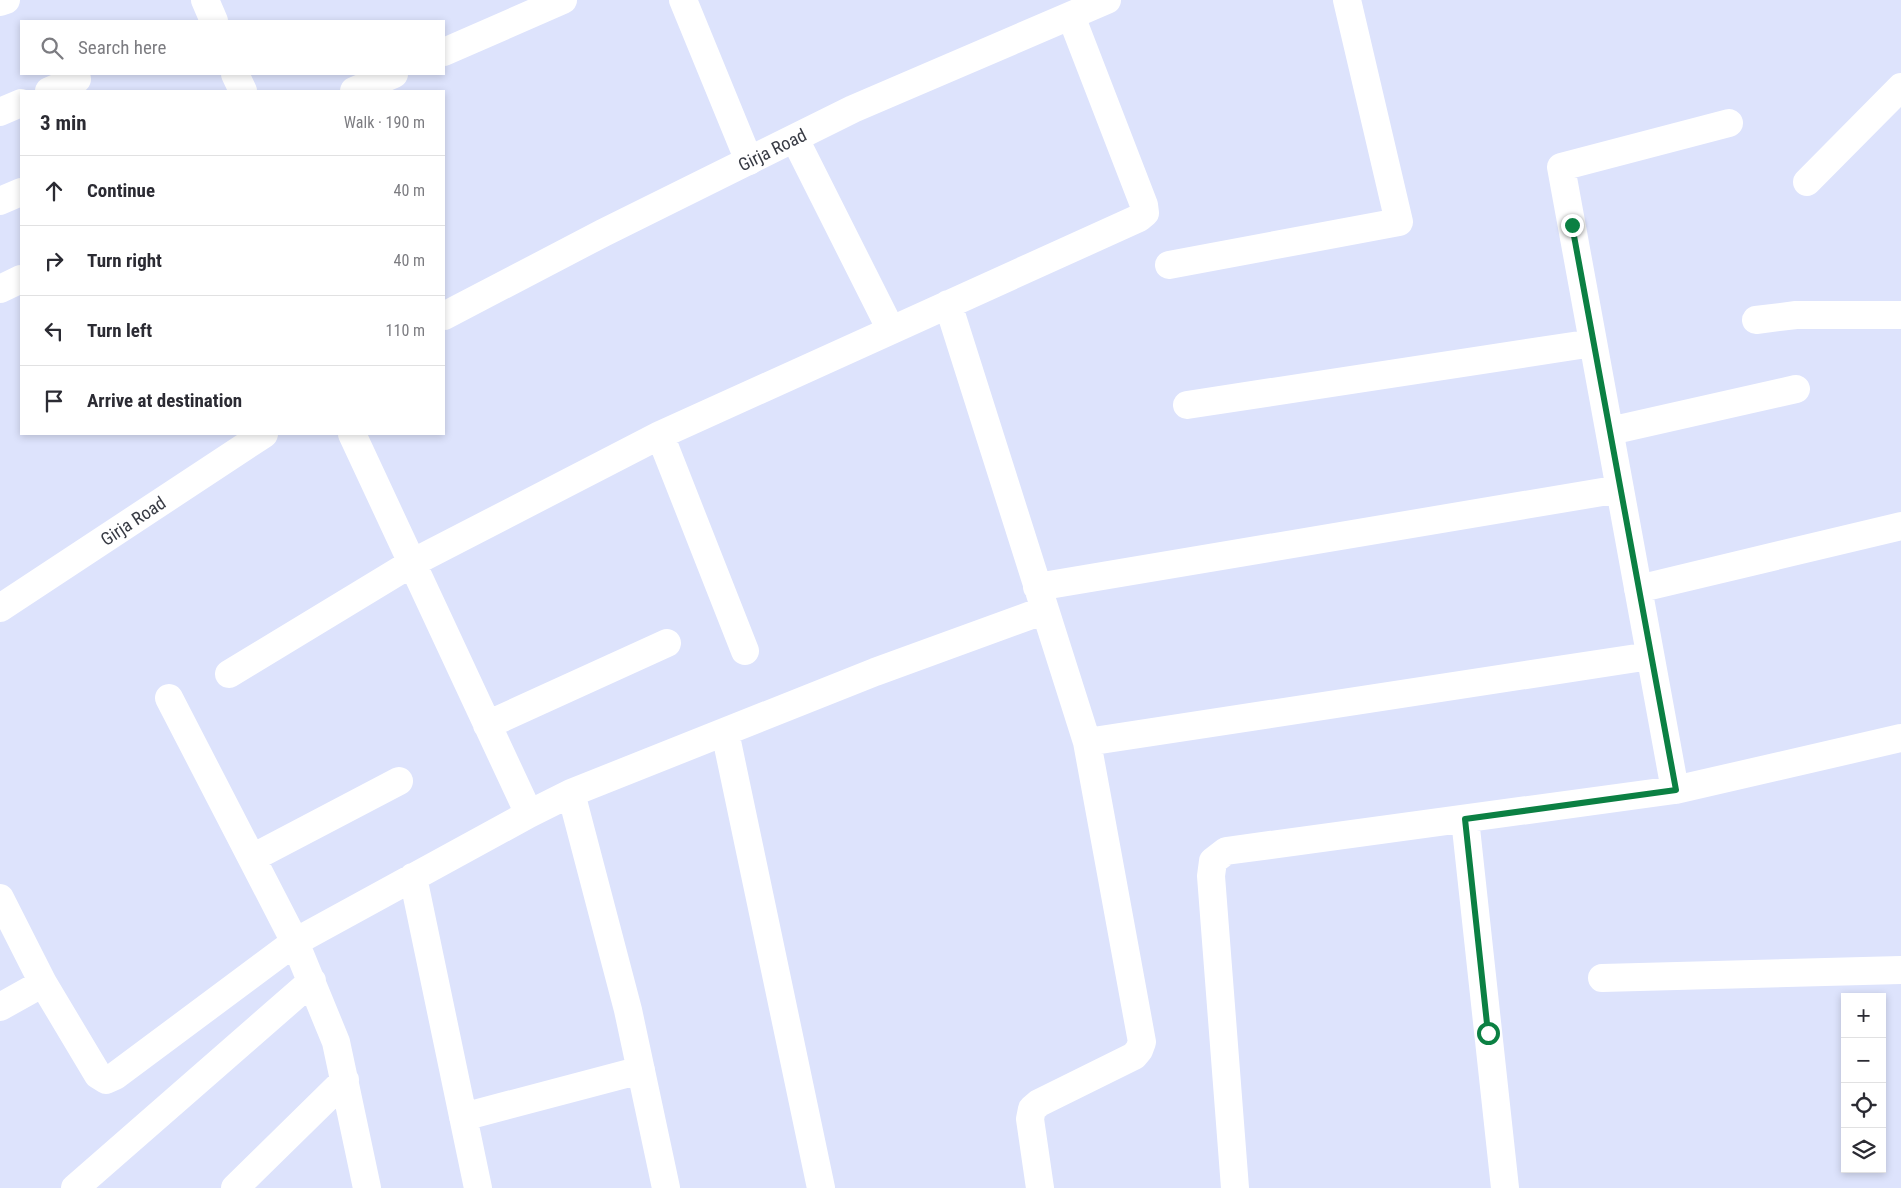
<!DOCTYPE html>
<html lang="en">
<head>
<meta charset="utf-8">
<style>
  :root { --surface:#fff; --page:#f2f2f3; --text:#2b2b33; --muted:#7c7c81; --line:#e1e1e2 }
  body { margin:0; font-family:"Roboto Condensed",sans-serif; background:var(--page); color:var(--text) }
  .controls { position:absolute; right:15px; bottom:15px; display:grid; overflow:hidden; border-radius:0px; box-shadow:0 2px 8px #0003 }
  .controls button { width:45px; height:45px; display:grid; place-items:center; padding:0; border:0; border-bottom:1px solid var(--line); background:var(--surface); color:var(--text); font:25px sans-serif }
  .stop { position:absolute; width:15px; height:15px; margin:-11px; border:4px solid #0b8043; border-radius:50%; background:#fff }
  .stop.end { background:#0b8043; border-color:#fff; box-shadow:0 1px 5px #0008 }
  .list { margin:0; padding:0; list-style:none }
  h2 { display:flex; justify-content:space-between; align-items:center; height:65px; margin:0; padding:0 20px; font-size:21px }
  h2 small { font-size:16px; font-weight:400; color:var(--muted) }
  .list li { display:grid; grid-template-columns:32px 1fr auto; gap:15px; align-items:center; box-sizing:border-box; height:70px; padding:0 20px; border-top:1px solid var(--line) }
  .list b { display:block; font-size:19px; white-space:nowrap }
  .list em { font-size:16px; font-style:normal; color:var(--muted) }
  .icon { flex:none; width:28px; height:28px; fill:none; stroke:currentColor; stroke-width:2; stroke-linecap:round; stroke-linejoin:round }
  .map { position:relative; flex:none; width:1901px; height:1188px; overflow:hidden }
  .search { position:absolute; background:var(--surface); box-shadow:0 2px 8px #0003; left:20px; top:20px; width:425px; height:55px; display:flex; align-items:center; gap:12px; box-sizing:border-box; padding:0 18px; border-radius:0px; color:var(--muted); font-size:19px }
  .panel { position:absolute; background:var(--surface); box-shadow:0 2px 8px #0003; left:20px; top:90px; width:425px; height:345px; border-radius:0px }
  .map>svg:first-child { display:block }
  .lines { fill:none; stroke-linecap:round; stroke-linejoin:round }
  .minor { stroke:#fff; stroke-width:28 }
  .major { stroke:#fff; stroke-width:28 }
  .route { stroke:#0b8043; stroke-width:6 }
  .labels { text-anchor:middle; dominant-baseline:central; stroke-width:4.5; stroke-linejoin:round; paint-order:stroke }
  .street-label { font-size:18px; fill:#383b44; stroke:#eef1fb }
</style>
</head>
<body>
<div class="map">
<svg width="1901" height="1188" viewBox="0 0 1901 1188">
  <rect width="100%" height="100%" fill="#dde3fc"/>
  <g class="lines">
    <path class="minor" d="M205,0L214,21
      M683,0L749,161
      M0,2L6,0
      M444,52L563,0
      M235,74L243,91
      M49,91L77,79
      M354,91L394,74
      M0,112L21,103
      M795,139L891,330
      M1807,182L1901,87
      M0,201L21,192
      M1169,265L1399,222L1347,0
      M0,289L21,279
      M948,304L1087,742L1142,1042L1139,1050L1134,1056L1039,1103L1032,1109L1030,1119L1040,1188
      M1756,320L1796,315H1901
      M1187,405L1593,343
      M1610,431L1796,389
      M352,434L529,814
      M660,435L745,651
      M1037,587L1620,489
      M1638,589L1901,526
      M229,674L412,563L660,435L1139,218L1145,213L1144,205L1071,16
      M169,698L295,942L336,1042L367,1188
      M487,725L667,643
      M725,732L821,1188
      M1087,742L1650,656
      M1675,790L1561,167L1729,123
      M571,793L628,1010L666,1188
      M1465,819L1505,1188
      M252,858L399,781
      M413,877L478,1188
      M0,898L43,983L98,1075L106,1080L115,1076L295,942L529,814L571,793L875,672L1045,610
      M1602,978L1901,970
      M0,1007L43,983
      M463,1117L641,1070
      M75,1188L312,981
      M235,1188L345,1080
      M1235,1188L1211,876L1213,861L1226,851L1675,790L1901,738"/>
    <g class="major">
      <path id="s1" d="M444,316L603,233L853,109L1107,0"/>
      <path id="s2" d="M0,608L264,434"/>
    </g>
  </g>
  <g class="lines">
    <path class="route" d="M1488,1033L1465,819L1676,790L1572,225"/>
  </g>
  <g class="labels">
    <g class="street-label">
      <text stroke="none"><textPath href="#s1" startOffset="368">Girja Road</textPath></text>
      <text stroke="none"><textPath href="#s2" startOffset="159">Girja Road</textPath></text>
    </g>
  </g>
</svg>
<div class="controls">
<button>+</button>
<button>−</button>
<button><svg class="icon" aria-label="locate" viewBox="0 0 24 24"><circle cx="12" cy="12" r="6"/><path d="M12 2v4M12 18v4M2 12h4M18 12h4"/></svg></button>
<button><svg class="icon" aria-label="layers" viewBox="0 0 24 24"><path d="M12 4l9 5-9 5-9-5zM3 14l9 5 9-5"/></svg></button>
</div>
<div class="stop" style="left:1488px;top:1033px"></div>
<div class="stop end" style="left:1572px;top:225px"></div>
<div class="search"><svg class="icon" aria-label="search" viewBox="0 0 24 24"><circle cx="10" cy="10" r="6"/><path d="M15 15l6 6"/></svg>Search here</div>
<section class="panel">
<h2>3 min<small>Walk · 190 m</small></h2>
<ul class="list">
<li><svg class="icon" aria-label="ahead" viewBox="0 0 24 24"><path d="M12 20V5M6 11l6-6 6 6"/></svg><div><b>Continue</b></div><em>40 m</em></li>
<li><svg class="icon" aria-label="right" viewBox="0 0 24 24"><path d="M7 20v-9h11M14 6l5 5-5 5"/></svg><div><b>Turn right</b></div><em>40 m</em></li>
<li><svg class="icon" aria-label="left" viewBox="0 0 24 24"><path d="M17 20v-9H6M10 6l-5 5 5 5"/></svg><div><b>Turn left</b></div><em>110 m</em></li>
<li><svg class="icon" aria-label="arrive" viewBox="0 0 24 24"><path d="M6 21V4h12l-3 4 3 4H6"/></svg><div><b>Arrive at destination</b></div></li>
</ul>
</section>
</div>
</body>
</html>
